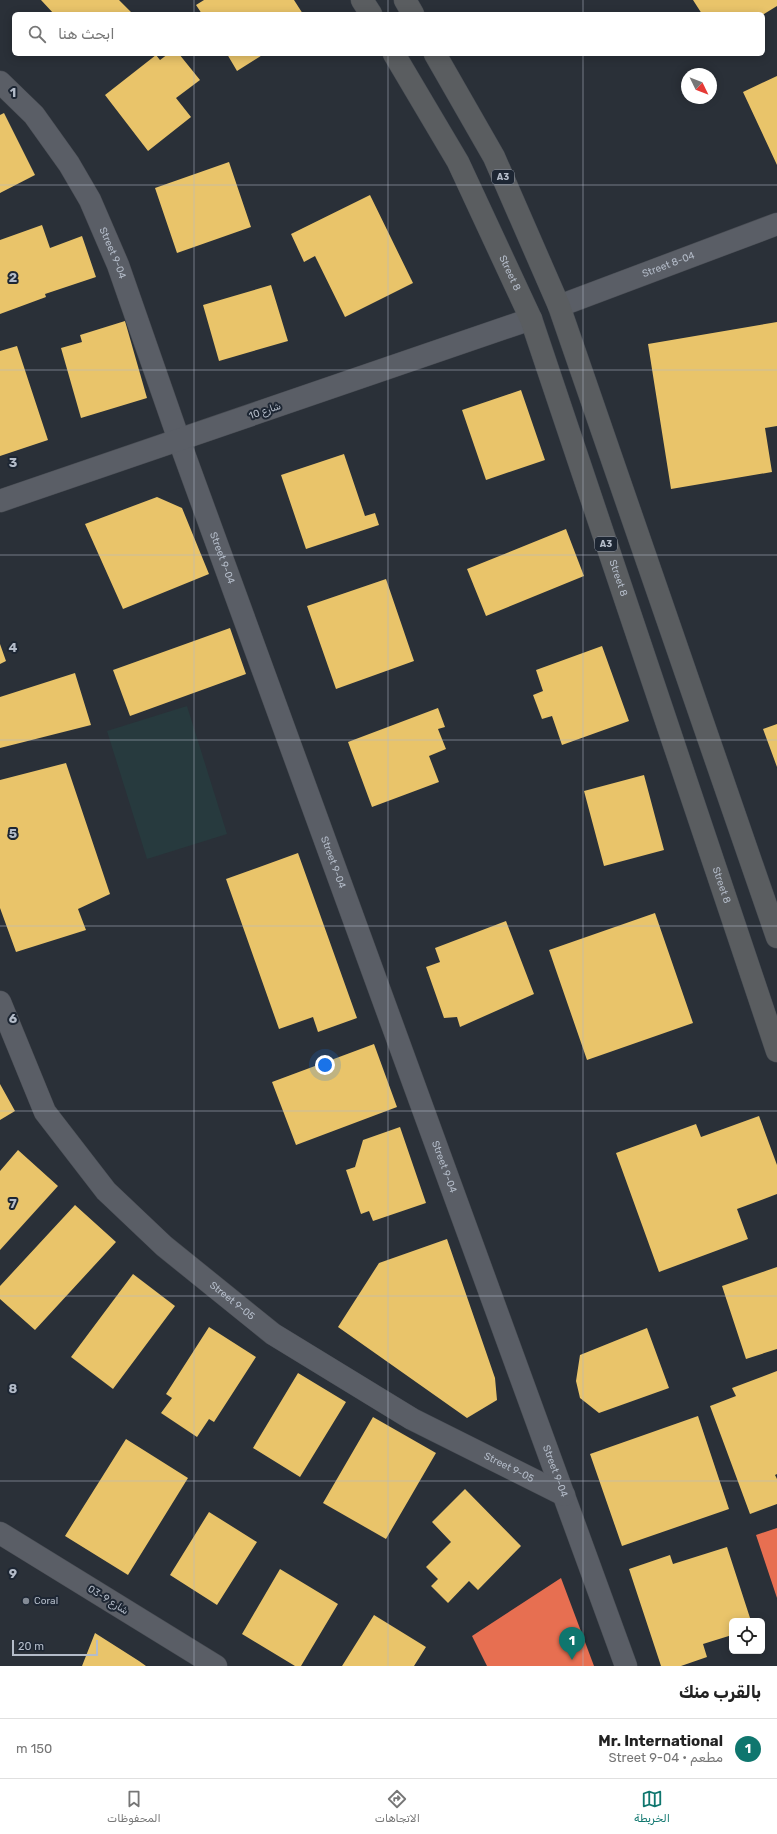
<!DOCTYPE html>
<html lang="ar">
<head>
<meta charset="utf-8">
<style>
  :root { --surface:#fff; --page:#f6f6f6; --text:#222; --muted:#767676; --line:#e0e0e0; --accent:#0f766e }
  body { margin:0; font-family:Rubik,Cairo,sans-serif; background:var(--page); color:var(--text); direction:rtl }
  .controls { position:absolute; right:12px; bottom:12px; display:grid; overflow:hidden; border-radius:6px; box-shadow:0 2px 10px #0003 }
  .controls button { width:36px; height:36px; display:grid; place-items:center; padding:0; border:0; border-bottom:1px solid var(--line); background:var(--surface); color:var(--text); font:20px sans-serif }
  .compass { position:absolute; left:681px; top:68px; width:36px; height:36px; border-radius:50%; background:var(--surface); box-shadow:0 2px 10px #0003; rotate:133deg }
  .scale { position:absolute; left:12px; bottom:10px; width:86px; box-sizing:border-box; padding-left:4px; border:2px solid #b4bcc9; border-top:0; font-size:11px; line-height:14px; white-space:nowrap; color:#b4bcc9; -webkit-text-stroke:3px #1d2633; paint-order:stroke }
  .you { position:absolute; left:325px; top:1065px; width:14px; height:14px; margin:-10px; border:3px solid #fff; border-radius:50%; background:#1a73e8; box-shadow:0 0 0 6px #1a73e833 }
  .badge { display:grid; place-items:center; width:26px; height:26px; border-radius:50%; background:var(--accent); color:#fff; font-size:13px; font-weight:700 }
  .pin { position:absolute; translate:-50% -33px; filter:drop-shadow(0 1px 2px #0008) }
  .pin::after { content:''; position:absolute; top:21px; width:14px; height:12px; background:inherit; clip-path:polygon(0 0,100% 0,50% 100%) }
  .list { margin:0; padding:0; list-style:none }
  h2 { display:flex; justify-content:space-between; align-items:center; height:52px; margin:0; padding:0 16px; font-size:17px }
  h2 small { font-size:13px; font-weight:400; color:var(--muted) }
  .list li { display:grid; grid-template-columns:26px 1fr auto; gap:12px; align-items:center; box-sizing:border-box; height:60px; padding:0 16px; border-top:1px solid var(--line) }
  .list b { display:block; font-size:15px; white-space:nowrap }
  .list p { margin:0; font-size:13px; white-space:nowrap; color:var(--muted) }
  .list em { font-size:13px; font-style:normal; color:var(--muted) }
  .icon { flex:none; width:22px; height:22px; fill:none; stroke:currentColor; stroke-width:2; stroke-linecap:round; stroke-linejoin:round }
  .map { position:relative; flex:none; width:777px; height:1666px; overflow:hidden; direction:ltr }
  .search { position:absolute; background:var(--surface); box-shadow:0 2px 10px #0003; left:12px; right:12px; top:12px; height:44px; display:flex; align-items:center; gap:10px; box-sizing:border-box; padding:0 14px; border-radius:6px; color:var(--muted); font-size:15px }
  .sheet { height:112px; background:var(--surface) }
  nav { display:flex; justify-content:space-around; align-items:center; box-sizing:border-box; height:56px; border-top:1px solid var(--line); background:var(--surface); font-size:11px; color:var(--muted) }
  nav a { display:grid; justify-items:center; gap:2px }
  nav .on { color:var(--accent) }
  .map>svg:first-child { display:block }
  .green { fill:#273a3e }
  .homes { fill:#e9c46a }
  .shops { fill:#e76f51 }
  .lines { fill:none; stroke-linecap:round; stroke-linejoin:round }
  .street-casing { stroke:#484c53; stroke-width:23 }
  .highway-casing { stroke:#474c53; stroke-width:23 }
  .street { stroke:#5a5e66; stroke-width:22 }
  .highway { stroke:#5a5d60; stroke-width:22 }
  .grid { fill:none; stroke:#b4bcc9; stroke-width:1; stroke-opacity:0.55 }
  .poi-dot { fill:#848b96; stroke:#1d2633; stroke-width:1.5 }
  .labels { text-anchor:middle; dominant-baseline:central; stroke-width:4; stroke-linejoin:round; paint-order:stroke }
  .shield { fill:#1d2633; stroke:#878f9c; stroke-width:1 }
  .shield-label { font-size:9px; font-weight:bold; fill:#b4bcc9 }
  .street-label { font-size:10px; fill:#b4bcc9; stroke:#1d2633 }
  .poi-label { font-size:10px; fill:#b4bcc9; stroke:#1d2633; text-anchor:start }
  .grid-label { font-size:13px; text-anchor:middle; font-weight:bold; fill:#b4bcc9; stroke:#1d2633; stroke-width:4; stroke-linejoin:round; paint-order:stroke }
</style>
</head>
<body>
<div class="map">
<svg width="777" height="1666" viewBox="0 0 777 1666">
  <rect width="100%" height="100%" fill="#2a3038"/>
  <path class="green" d="M187,706L227,834L147,859L107,731Z"/>
  <path class="homes" d="M41,0H119L133,14H54Z
    M204,0H294L303,14H202L196,5Z
    M693,0H777V6L764,14H702Z
    M168,54H179L200,80L176,98L191,117L148,151L105,95L156,55L160,60Z
    M227,54H264L237,71Z
    M777,76V165L743,92Z
    M4,113L35,175L0,193V115Z
    M229,162L251,227L177,253L155,188Z
    M370,195L413,283L345,317L315,256L304,262L291,234Z
    M42,225L50,248L82,236L96,277L45,294L46,297L0,314V240Z
    M271,285L288,341L219,361L203,305Z
    M125,321L147,398L81,418L61,348L82,342L80,335Z
    M777,322V426L765,428L772,472L671,489L648,344Z
    M17,346L48,440L0,456V351Z
    M521,390L545,460L486,480L462,410Z
    M344,454L365,516L375,513L379,525L306,549L281,475Z
    M157,497L182,508L209,574L123,609L85,524Z
    M566,529L584,576L486,616L467,569Z
    M386,579L414,661L336,689L307,606Z
    M230,628L246,674L130,716L113,670Z
    M0,644L6,661L0,664Z
    M602,646L629,721L562,745L552,716L542,719L533,695L543,691L536,670Z
    M75,673L91,725L0,748V697Z
    M438,708L445,727L438,729L446,749L429,756L439,782L372,807L348,742Z
    M777,724V767L763,729Z
    M66,763L110,894L78,909L86,930L16,952L0,908V780Z
    M644,775L664,850L604,866L584,791Z
    M298,853L357,1018L318,1032L313,1017L279,1029L226,879Z
    M655,913L693,1023L587,1060L549,950Z
    M506,921L534,994L460,1027L457,1017L444,1018L426,967L440,962L435,948Z
    M374,1044L397,1107L296,1145L272,1082Z
    M0,1084L15,1111L0,1120Z
    M759,1116L777,1165V1194L737,1209L748,1239L659,1272L616,1153L696,1124L701,1137Z
    M400,1127L426,1203L373,1221L369,1211L361,1214L346,1170L355,1167L363,1140Z
    M18,1150L58,1186L0,1250V1171Z
    M75,1205L116,1242L35,1330L0,1299V1286Z
    M447,1239L495,1378L497,1400L467,1418L338,1327L379,1263Z
    M777,1267V1349L746,1359L722,1286Z
    M133,1274L175,1306L113,1389L71,1357Z
    M209,1327L256,1357L214,1422L209,1419L197,1437L161,1413L172,1398L166,1394Z
    M647,1328L669,1388L599,1413L580,1398L576,1381L580,1355Z
    M777,1371V1474L775,1475L777,1479V1504L750,1514L710,1406L736,1396L732,1388Z
    M298,1373L346,1402L300,1477L253,1448Z
    M698,1416L729,1509L622,1546L590,1454Z
    M373,1417L436,1453L386,1539L323,1503Z
    M126,1439L188,1478L128,1575L65,1536Z
    M465,1489L521,1546L478,1590L469,1581L448,1603L431,1586L438,1579L426,1567L451,1542L432,1522Z
    M209,1512L257,1542L217,1605L170,1575Z
    M727,1547L751,1621H732V1635L703,1644L707,1657L681,1666H661L629,1569L670,1555L673,1564Z
    M280,1569L338,1604L301,1666H295L242,1634Z
    M374,1615L426,1647L414,1666H342Z
    M95,1633L139,1661L146,1666H82Z"/>
  <path class="shops" d="M777,1528V1598L756,1535Z
    M561,1578L594,1666H487L472,1636Z"/>
  <g class="lines">
    <defs>
      <g id="street">
        <path id="s1" d="M0,82L34,115L69,164L90,200L118,265L179,440L626,1666"/>
        <path id="s2" d="M559,306L777,224"/>
        <path d="M0,501L531,319"/>
        <path id="s3" d="M0,1002L45,1112L106,1191L164,1246L273,1334L412,1419L564,1495"/>
        <path d="M0,1533L216,1666"/>
      </g>
      <g id="highway">
        <path d="M362,0L371,14"/>
        <path d="M405,0L413,14"/>
        <path id="s4" d="M394,54L458,162L531,319L777,1051"/>
        <path d="M435,54L494,157L559,306L777,937"/>
      </g>
    </defs>
    <use href="#street" class="street-casing"/>
    <use href="#highway" class="highway-casing"/>
    <use href="#street" class="street"/>
    <use href="#highway" class="highway"/>
  </g>
  <path class="grid" d="M194,0V14M388,0V14M583,0V14M194,54V1666M388,54V1666M583,54V1666M0,185H777M0,370H777M0,555H777M0,740H777M0,926H777M0,1111H777M0,1296H777M0,1481H777"/>
  <circle class="poi-dot" cx="26" cy="1601" r="4"/>
  <g class="labels">
    <g class="shield">
      <rect x="492" y="170" width="22" height="14" rx="3"/>
      <rect x="595" y="537" width="22" height="14" rx="3"/>
    </g>
    <g class="shield-label">
      <text x="503" y="177">A3</text>
      <text x="606" y="544">A3</text>
    </g>
    <g class="street-label">
      <text stroke="none"><textPath href="#s1" startOffset="207">Street 9-04</textPath></text>
      <text stroke="none"><textPath href="#s2" startOffset="117">Street 8-04</textPath></text>
      <text stroke="none"><textPath href="#s4" startOffset="248">Street 8</textPath></text>
      <text transform="translate(265 411) rotate(-19)">شارع 10</text>
      <text stroke="none"><textPath href="#s1" startOffset="531">Street 9-04</textPath></text>
      <text stroke="none"><textPath href="#s4" startOffset="572">Street 8</textPath></text>
      <text stroke="none"><textPath href="#s1" startOffset="855">Street 9-04</textPath></text>
      <text stroke="none"><textPath href="#s4" startOffset="896">Street 8</textPath></text>
      <text stroke="none"><textPath href="#s1" startOffset="1179">Street 9-04</textPath></text>
      <text stroke="none"><textPath href="#s3" startOffset="386">Street 9-05</textPath></text>
      <text stroke="none"><textPath href="#s3" startOffset="710">Street 9-05</textPath></text>
      <text stroke="none"><textPath href="#s1" startOffset="1503">Street 9-04</textPath></text>
      <text transform="translate(108 1600) rotate(32)">شارع 9-03</text>
    </g>
    <g class="poi-label">
      <text x="34" y="1601">Coral</text>
    </g>
  </g>
  <g class="grid-label">
    <text x="13" y="97">1</text>
    <text x="13" y="282">2</text>
    <text x="13" y="467">3</text>
    <text x="13" y="652">4</text>
    <text x="13" y="838">5</text>
    <text x="13" y="1023">6</text>
    <text x="13" y="1208">7</text>
    <text x="13" y="1393">8</text>
    <text x="13" y="1578">9</text>
  </g>
</svg>
<div class="controls">
<button><svg class="icon" aria-label="locate" viewBox="0 0 24 24"><circle cx="12" cy="12" r="6"/><path d="M12 2v4M12 18v4M2 12h4M18 12h4"/></svg></button>
</div>
<svg class="compass" viewBox="-18 -18 36 36"><path d="M0-13l5 13h-10z" fill="#e53935"/><path d="M0 13l5-13h-10z" fill="#767676"/></svg>
<div class="scale">20 m</div>
<div class="you"></div>
<div class="pin badge" style="left:572px;top:1660px">1</div>
<div class="search"><svg class="icon" aria-label="search" viewBox="0 0 24 24"><circle cx="10" cy="10" r="6"/><path d="M15 15l6 6"/></svg>ابحث هنا</div>
</div>
<section class="sheet">
<h2>بالقرب منك<small></small></h2>
<ul class="list">
<li><span class="badge">1</span><div><b>Mr. International</b><p>مطعم · Street 9-04</p></div><em>150 m</em></li>
</ul>
</section>
<nav>
<a class="on"><svg class="icon" aria-label="map" viewBox="0 0 24 24"><path d="M3 6l6-2 6 2 6-2v14l-6 2-6-2-6 2zM9 4v14M15 6v14"/></svg>الخريطة</a>
<a><svg class="icon" aria-label="directions" viewBox="0 0 24 24"><path d="M12 3l9 9-9 9-9-9zM9 14v-3h6M13 9l2 2-2 2"/></svg>الاتجاهات</a>
<a><svg class="icon" aria-label="saved" viewBox="0 0 24 24"><path d="M7 4h10v16l-5-4-5 4z"/></svg>المحفوظات</a>
</nav>
</body>
</html>
